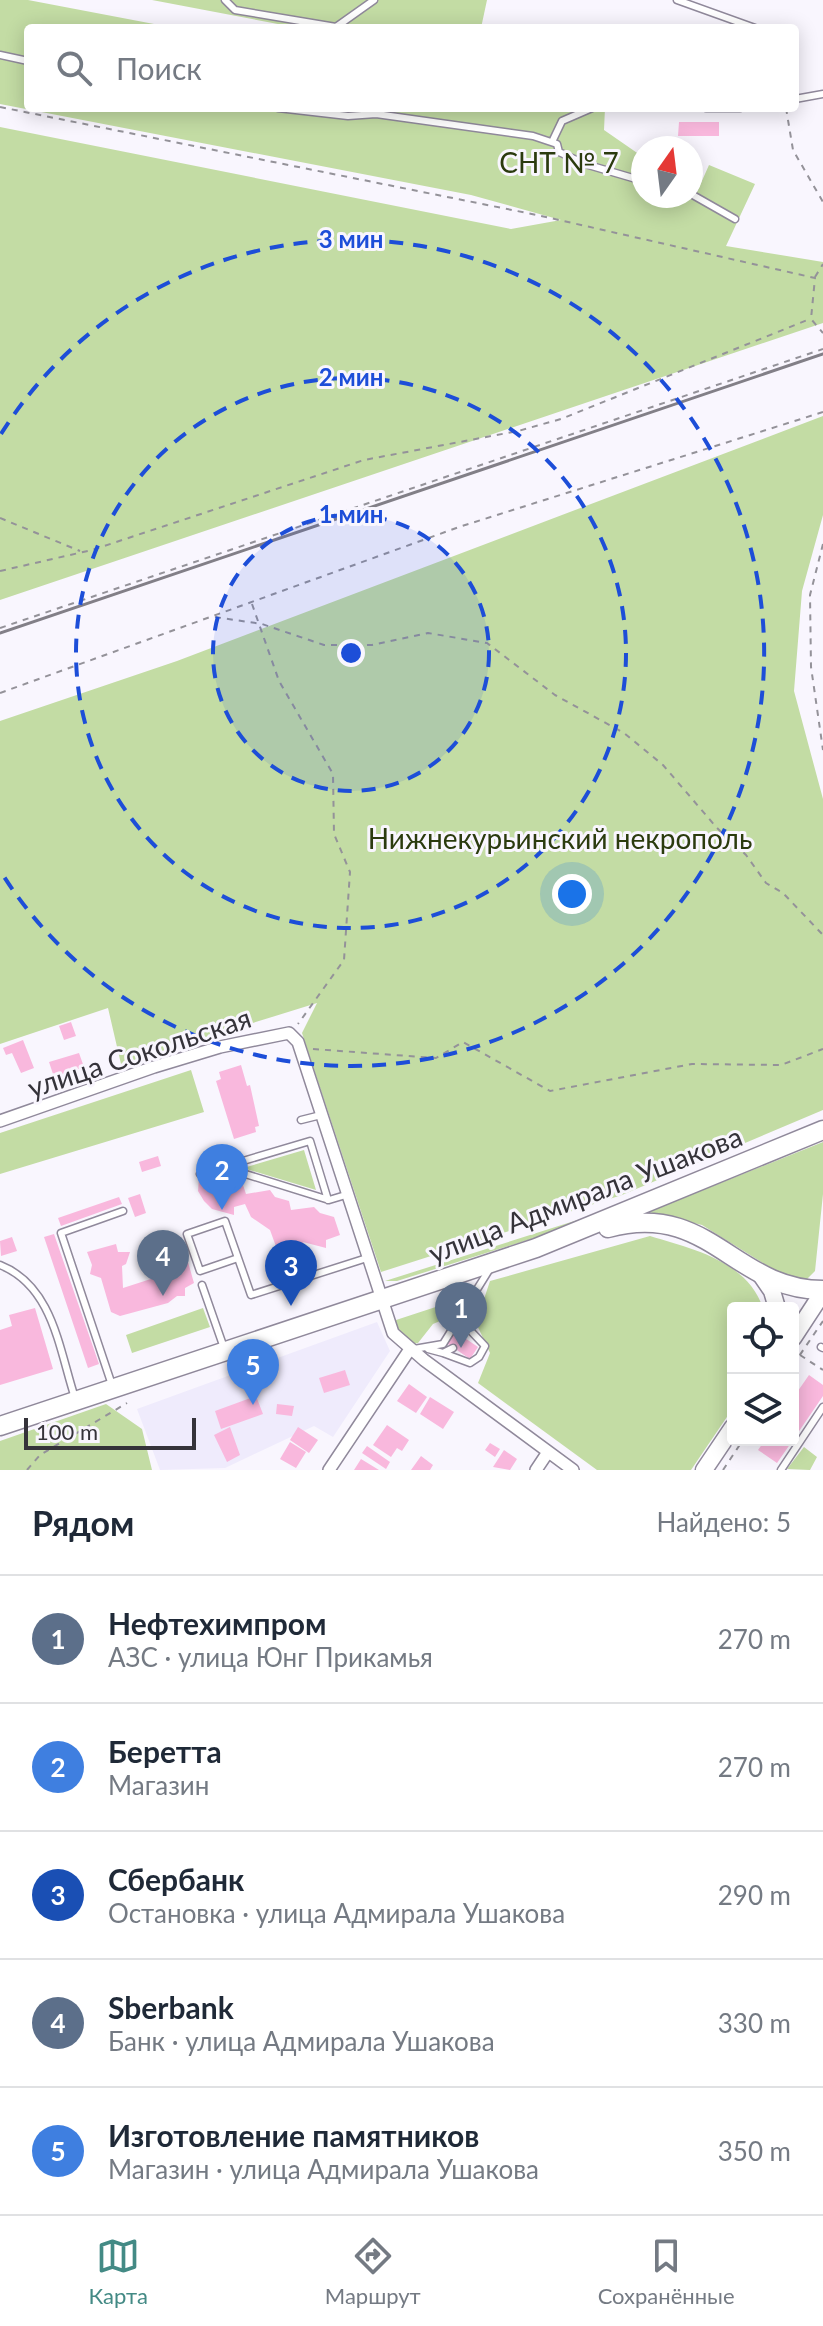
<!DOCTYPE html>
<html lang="ru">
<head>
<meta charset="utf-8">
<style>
  :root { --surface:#fff; --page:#f6f6f7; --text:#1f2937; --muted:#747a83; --line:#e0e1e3; --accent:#438a85 }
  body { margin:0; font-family:Lato,sans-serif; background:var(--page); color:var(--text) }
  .controls { position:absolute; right:24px; bottom:24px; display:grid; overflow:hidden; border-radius:8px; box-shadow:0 4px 20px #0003 }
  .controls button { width:72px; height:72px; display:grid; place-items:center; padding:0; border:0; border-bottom:2px solid var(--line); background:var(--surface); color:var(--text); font:40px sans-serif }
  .compass { position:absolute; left:631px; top:136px; width:72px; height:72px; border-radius:50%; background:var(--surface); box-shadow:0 4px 20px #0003; rotate:14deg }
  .scale { position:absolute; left:24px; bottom:20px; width:172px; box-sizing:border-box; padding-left:8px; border:4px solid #35333a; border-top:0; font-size:22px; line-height:28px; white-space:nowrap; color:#35333a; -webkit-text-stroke:6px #f9f6fe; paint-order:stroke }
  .you { position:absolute; left:572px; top:894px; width:28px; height:28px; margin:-20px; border:6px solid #fff; border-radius:50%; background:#1a73e8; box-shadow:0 0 0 12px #1a73e833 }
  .badge { display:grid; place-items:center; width:52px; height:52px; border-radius:50%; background:var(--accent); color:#fff; font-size:26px; font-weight:700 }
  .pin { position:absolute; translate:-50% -66px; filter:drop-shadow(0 2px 4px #0008) }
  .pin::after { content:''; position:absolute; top:42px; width:28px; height:24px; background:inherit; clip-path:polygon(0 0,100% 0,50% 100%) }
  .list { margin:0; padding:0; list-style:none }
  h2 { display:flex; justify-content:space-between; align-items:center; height:104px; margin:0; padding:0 32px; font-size:34px }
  h2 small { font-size:26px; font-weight:400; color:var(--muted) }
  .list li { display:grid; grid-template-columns:52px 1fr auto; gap:24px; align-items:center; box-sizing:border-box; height:128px; padding:0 32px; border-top:2px solid var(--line) }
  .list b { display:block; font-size:30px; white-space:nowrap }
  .list p { margin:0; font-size:26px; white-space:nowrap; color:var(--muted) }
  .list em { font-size:26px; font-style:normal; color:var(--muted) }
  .icon { flex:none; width:44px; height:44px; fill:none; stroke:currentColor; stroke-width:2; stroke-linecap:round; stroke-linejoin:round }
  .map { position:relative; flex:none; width:823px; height:1470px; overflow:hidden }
  .search { position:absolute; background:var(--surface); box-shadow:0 4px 20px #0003; left:24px; right:24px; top:24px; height:88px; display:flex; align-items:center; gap:20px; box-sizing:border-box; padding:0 28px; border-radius:8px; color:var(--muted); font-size:30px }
  .sheet { height:744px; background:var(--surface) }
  nav { display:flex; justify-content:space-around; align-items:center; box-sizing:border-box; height:112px; border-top:2px solid var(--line); background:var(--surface); font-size:22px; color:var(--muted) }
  nav a { display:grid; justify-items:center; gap:4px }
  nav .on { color:var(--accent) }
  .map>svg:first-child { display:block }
  .commercial { fill:#efebfc }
  .green { fill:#c3dca4 }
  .building { fill:#f9b8dd }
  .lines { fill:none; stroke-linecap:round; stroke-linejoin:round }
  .service-casing { stroke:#90899b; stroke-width:9 }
  .minor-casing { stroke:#90899b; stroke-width:14 }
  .secondary-casing { stroke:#90899b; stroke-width:19 }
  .primary-casing { stroke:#90899b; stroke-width:21 }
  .path { stroke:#949299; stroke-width:2; stroke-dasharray:6 6; stroke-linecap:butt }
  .service { stroke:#fff; stroke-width:6 }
  .minor { stroke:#fff; stroke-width:11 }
  .secondary { stroke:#fff; stroke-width:16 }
  .primary { stroke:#fff; stroke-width:18 }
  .rail { stroke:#827f87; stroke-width:3 }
  .ring { fill:none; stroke:#1d4ed8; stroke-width:4; stroke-dasharray:14 10 }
  .labels { text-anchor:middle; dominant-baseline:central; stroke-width:6; stroke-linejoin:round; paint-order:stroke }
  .park-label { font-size:28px; fill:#2b3b0e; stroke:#f9f6fe }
  .street-label { font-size:28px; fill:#35333a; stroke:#f9f6fe }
  .centre { fill:#1d4ed8; stroke:#f9f6fe; stroke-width:4 }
  .ring-label { font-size:24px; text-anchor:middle; font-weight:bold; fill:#1d4ed8; stroke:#f9f6fe; stroke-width:6; stroke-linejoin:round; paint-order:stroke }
</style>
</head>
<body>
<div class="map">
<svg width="823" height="1470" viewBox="0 0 823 1470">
  <rect width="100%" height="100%" fill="#f9f6fe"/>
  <path class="commercial" d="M377,1322L390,1351L333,1437L314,1426L225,1468L160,1470L137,1409Z"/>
  <path class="green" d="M0,0H28L175,28H28V108H605L604,130L643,157V196H691V189L697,192L709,165L755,184L726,246L823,262V323L0,600V127L511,229L561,220L471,195L0,104Z
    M152,0H487L481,28H299Z
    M823,416V515L802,591L794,691L823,799V1110L622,1195L381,1272L302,1033L317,1003L121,1064L108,1008L0,1044V721L177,661Z
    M191,1070L204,1112L0,1174V1133Z
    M823,1142V1194L815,1271L806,1280H790L702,1225L648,1212Z
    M304,1150L316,1190L243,1168Z
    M609,1210L550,1233L397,1281H385Z
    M650,1236C693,1249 747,1261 763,1308H733V1408L691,1470H597L478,1383L490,1353L476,1323L490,1281Z
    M454,1301L463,1304L459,1313L433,1324L418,1343L413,1344L395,1327L393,1321Z
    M203,1308L210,1327L132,1353L126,1335Z
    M106,1404L142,1429L152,1470H0V1441Z
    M804,1447L817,1457L810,1470L787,1469Z"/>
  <path class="building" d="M679,122H719V136H678Z
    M71,1022L76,1036L64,1040L59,1026Z
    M23,1040L34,1068L21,1073L12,1053L6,1055L3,1048Z
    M79,1053L84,1067L54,1077L49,1062Z
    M241,1065L247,1086L250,1085L259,1126L255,1127L256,1132L234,1139L216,1081L221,1079L219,1072Z
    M158,1156L161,1166L142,1172L139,1162Z
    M213,1174H223L228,1180L243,1185L246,1194L270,1190L275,1197L289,1201L291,1210L314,1207L320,1213L334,1217L340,1235L326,1240V1248L303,1242L308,1254L282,1263L270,1230L251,1217L245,1204L234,1207V1215L212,1209L204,1201L198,1191L199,1177Z
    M140,1194L146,1213L135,1217L128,1198Z
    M119,1197L122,1204L61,1226L58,1218Z
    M54,1234L99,1364L88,1368L44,1237Z
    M12,1237L17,1251L1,1256L0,1241Z
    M116,1244L118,1252H130L126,1264L122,1266L123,1288L157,1277L159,1273L154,1271L158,1263L172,1270L183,1267L188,1262L194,1283L185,1288V1296H177L168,1303L120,1316L111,1312L101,1278L90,1274L92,1265L87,1252Z
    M35,1308L53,1369L0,1385V1330L12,1326L9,1315Z
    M453,1330L478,1347L470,1359L445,1342Z
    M345,1370L350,1385L324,1393L319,1378Z
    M809,1375L823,1385V1396L793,1440V1398Z
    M409,1384L427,1397L416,1413L397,1401Z
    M256,1396L263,1414L221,1429L215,1411Z
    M430,1397L454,1412L443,1429L420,1414Z
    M277,1404L294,1406L292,1416L276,1414Z
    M387,1425L409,1440L402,1451L397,1448L391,1457L373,1445Z
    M230,1427L240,1455L227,1462L214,1435Z
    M298,1427L318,1440L309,1453L290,1440Z
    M765,1440H793L777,1463L758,1450Z
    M290,1442L306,1452L296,1468L280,1459Z
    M490,1443L500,1449L495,1457L485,1450Z
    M367,1446L390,1462L386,1469L362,1453Z
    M504,1450L517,1459L510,1470L493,1467Z
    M421,1456L433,1465L430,1470H411Z
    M361,1459L379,1470H354Z"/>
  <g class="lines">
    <defs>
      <path id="service" d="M225,0L235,10L336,27L374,0
        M677,0L755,28
        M0,55L28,61
        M795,99L823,94
        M278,108L348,116L376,114L533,136L557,144L559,152L585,164L643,181
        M706,108H740
        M552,142L562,121L592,108
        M691,194L735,219
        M301,1120L321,1115
        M223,1167L310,1141L328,1200
        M200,1174L223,1167L329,1200L349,1194
        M238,1258L200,1271L187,1234L225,1221L251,1295L370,1257
        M0,1265C53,1286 59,1349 75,1398
        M202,1285L224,1348
        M461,1336L469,1318V1305
        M821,1347L823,1348
        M414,1349L443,1344L489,1270
        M428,1349L443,1353L453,1348
        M443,1353L470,1363L479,1357L485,1346L467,1327
        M112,1385L61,1233L123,1211
        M781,1470L823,1407"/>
      <path id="minor" d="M0,1121L154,1067L220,1047L289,1033L298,1042L393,1333L424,1360L573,1470
        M329,1470L410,1349
        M536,1470L548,1452"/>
      <path id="secondary" d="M761,1275L772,1291L777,1308
        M793,1338L823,1292
        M704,1470L733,1427"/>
      <path id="primary" d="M608,1228C709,1200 734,1290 823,1290
        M0,1426L536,1248L823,1130"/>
    </defs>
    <use href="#service" class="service-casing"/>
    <use href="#minor" class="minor-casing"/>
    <use href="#secondary" class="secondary-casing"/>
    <use href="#primary" class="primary-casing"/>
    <path class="path" d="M0,107L537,215L815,278L811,319L823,333
      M786,108L793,150L823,202
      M815,277L823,264
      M0,518L80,551
      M823,544L810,595L811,667L823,750
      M0,571L92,550L364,460L518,431L561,419L810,319
      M252,604L279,681L333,774L334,834L350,872L344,960L298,1024
      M215,617L262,624L324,645H372L428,633L487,643L555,695L624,733L663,765L717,828L746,855L766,883L783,893L823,935
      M0,628L823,349
      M0,693L459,527L823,412
      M313,1049L436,1058L463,1042L550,1091L692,1064L781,1065L823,1049
      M800,1355L823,1370
      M793,1365L823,1321
      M27,1470L40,1455L127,1403
      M723,1470L743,1440"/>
    <use href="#service" class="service"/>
    <use href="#minor" class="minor"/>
    <use href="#secondary" class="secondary"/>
    <use href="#primary" class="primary"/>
    <path class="rail" d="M0,633L823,354"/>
  </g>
  <circle cx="351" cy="653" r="138" fill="#1d4ed8" fill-opacity=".12"/>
  <g class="ring">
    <circle cx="351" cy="653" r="138"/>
    <circle cx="351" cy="653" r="275"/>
    <path d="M1 434A413 413 0 1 1 1 872"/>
  </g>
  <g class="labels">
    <g class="park-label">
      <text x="559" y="162">СНТ № 7</text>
      <text x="560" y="838">Нижнекурьинский некрополь</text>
    </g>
    <g class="street-label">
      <text transform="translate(139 1052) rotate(-18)">улица Сокольская</text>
      <text transform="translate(585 1194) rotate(-21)">улица Адмирала Ушакова</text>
    </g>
  </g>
  <circle cx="351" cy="653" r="12" class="centre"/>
  <g class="ring-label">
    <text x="351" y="248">3 мин</text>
    <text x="351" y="386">2 мин</text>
    <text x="351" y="523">1 мин</text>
  </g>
</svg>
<div class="controls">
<button><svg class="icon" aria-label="locate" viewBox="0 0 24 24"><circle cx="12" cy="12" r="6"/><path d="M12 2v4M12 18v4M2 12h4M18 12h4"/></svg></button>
<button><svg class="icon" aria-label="layers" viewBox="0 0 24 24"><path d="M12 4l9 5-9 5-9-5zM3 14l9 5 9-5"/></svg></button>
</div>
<svg class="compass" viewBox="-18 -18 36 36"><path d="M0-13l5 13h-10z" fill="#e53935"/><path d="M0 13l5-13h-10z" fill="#747a83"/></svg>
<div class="scale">100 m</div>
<div class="you"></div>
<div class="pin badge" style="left:461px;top:1348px;background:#5c6f8a">1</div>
<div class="pin badge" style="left:222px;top:1210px;background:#3f7fe0">2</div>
<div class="pin badge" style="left:291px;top:1306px;background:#1a4fb4">3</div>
<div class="pin badge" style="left:163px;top:1296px;background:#5c6f8a">4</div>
<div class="pin badge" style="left:253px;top:1405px;background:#3f7fe0">5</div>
<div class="search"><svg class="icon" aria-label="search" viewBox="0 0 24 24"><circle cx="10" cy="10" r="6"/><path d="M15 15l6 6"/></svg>Поиск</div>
</div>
<section class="sheet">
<h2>Рядом<small>Найдено: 5</small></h2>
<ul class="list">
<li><span class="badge" style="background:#5c6f8a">1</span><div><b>Нефтехимпром</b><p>АЗС · улица Юнг Прикамья</p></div><em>270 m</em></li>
<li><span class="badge" style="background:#3f7fe0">2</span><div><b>Беретта</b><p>Магазин</p></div><em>270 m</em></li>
<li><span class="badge" style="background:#1a4fb4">3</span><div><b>Сбербанк</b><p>Остановка · улица Адмирала Ушакова</p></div><em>290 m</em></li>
<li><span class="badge" style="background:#5c6f8a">4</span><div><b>Sberbank</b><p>Банк · улица Адмирала Ушакова</p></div><em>330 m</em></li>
<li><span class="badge" style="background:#3f7fe0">5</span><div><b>Изготовление памятников</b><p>Магазин · улица Адмирала Ушакова</p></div><em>350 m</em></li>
</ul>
</section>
<nav>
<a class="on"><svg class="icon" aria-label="map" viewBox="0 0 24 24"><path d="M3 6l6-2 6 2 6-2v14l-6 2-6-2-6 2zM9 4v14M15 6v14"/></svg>Карта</a>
<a><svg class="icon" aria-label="directions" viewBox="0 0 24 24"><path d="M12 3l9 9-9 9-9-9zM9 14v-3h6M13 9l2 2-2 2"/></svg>Маршрут</a>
<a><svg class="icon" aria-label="saved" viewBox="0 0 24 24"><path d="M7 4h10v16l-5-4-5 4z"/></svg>Сохранённые</a>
</nav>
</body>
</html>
